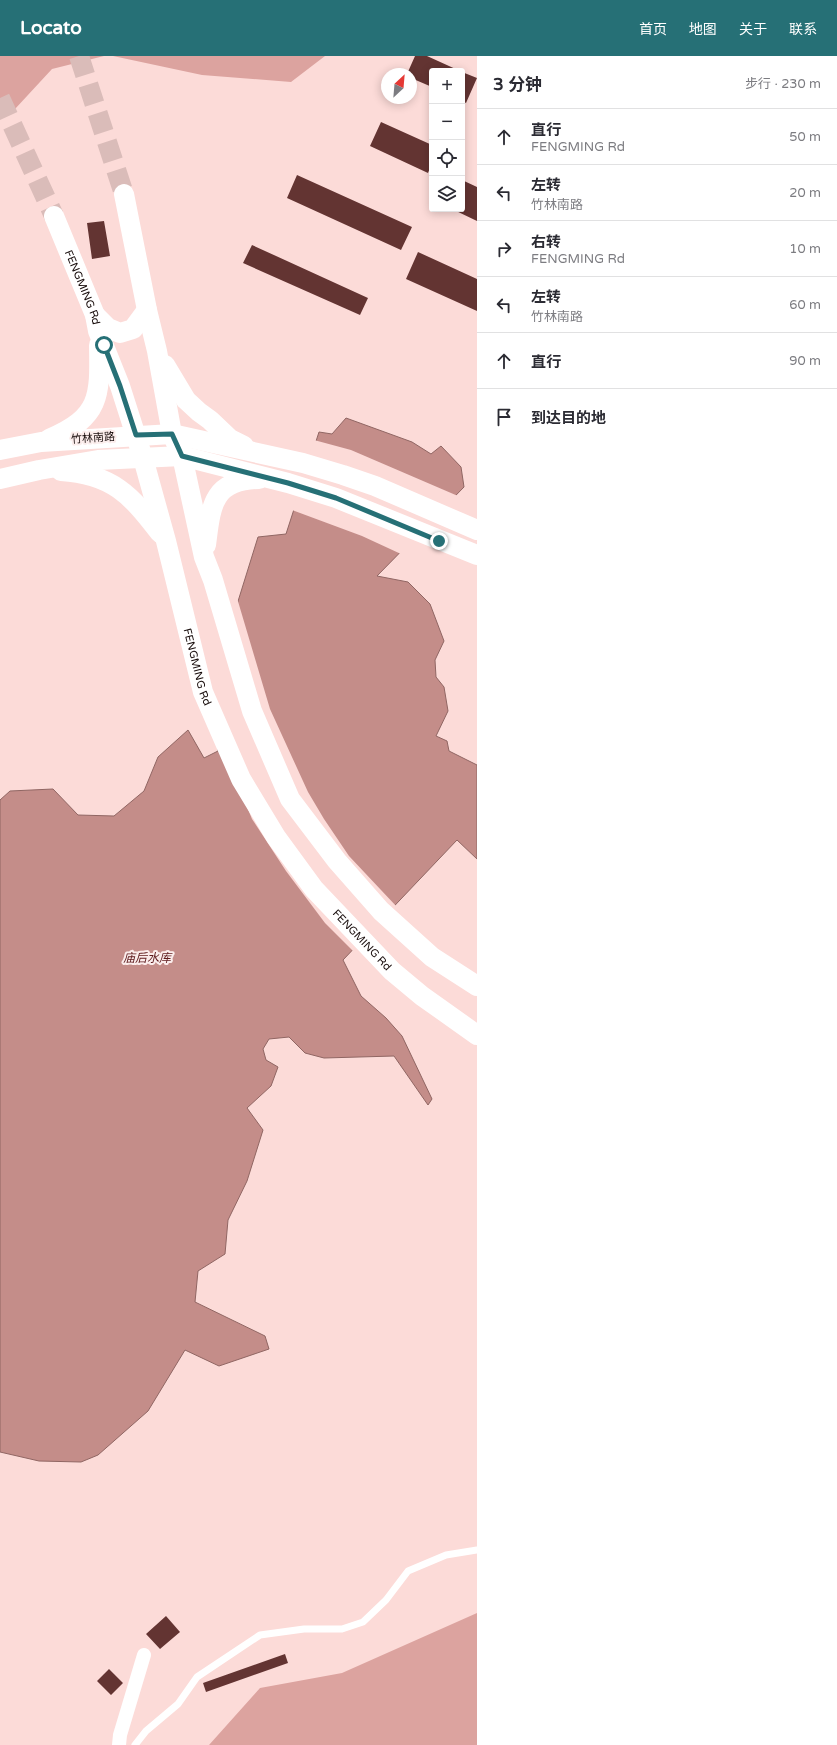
<!DOCTYPE html>
<html lang="zh">
<head>
<meta charset="utf-8">
<style>
  :root { --surface:#fff; --page:#f2f2f3; --text:#2b2b33; --muted:#7c7c81; --line:#e1e1e2; --accent:#267076 }
  body { margin:0; font-family:"Varela Round","Noto Sans SC",sans-serif; background:var(--page); color:var(--text) }
  .controls { position:absolute; right:12px; top:12px; display:grid; overflow:hidden; border-radius:4px; box-shadow:0 2px 10px #0003 }
  .controls button { width:36px; height:36px; display:grid; place-items:center; padding:0; border:0; border-bottom:1px solid var(--line); background:var(--surface); color:var(--text); font:20px sans-serif }
  .compass { position:absolute; left:381px; top:12px; width:36px; height:36px; border-radius:50%; background:var(--surface); box-shadow:0 2px 10px #0003; rotate:26deg }
  .stop { position:absolute; width:12px; height:12px; margin:-9px; border:3px solid #267076; border-radius:50%; background:#fff }
  .stop.end { background:#267076; border-color:#fff; box-shadow:0 1px 4px #0008 }
  .list { margin:0; padding:0; list-style:none }
  h2 { display:flex; justify-content:space-between; align-items:center; height:52px; margin:0; padding:0 16px; font-size:17px }
  h2 small { font-size:13px; font-weight:400; color:var(--muted) }
  .list li { display:grid; grid-template-columns:26px 1fr auto; gap:12px; align-items:center; box-sizing:border-box; height:56px; padding:0 16px; border-top:1px solid var(--line) }
  .list b { display:block; font-size:15px; white-space:nowrap }
  .list p { margin:0; font-size:13px; white-space:nowrap; color:var(--muted) }
  .list em { font-size:13px; font-style:normal; color:var(--muted) }
  .icon { flex:none; width:22px; height:22px; fill:none; stroke:currentColor; stroke-width:2; stroke-linecap:round; stroke-linejoin:round }
  .map { position:relative; flex:none; width:477px; height:1689px; overflow:hidden }
  header { display:flex; align-items:center; gap:24px; box-sizing:border-box; height:56px; padding:0 20px; background:var(--accent); color:#fff }
  header strong { font-size:19px }
  nav { display:flex; gap:22px; margin-inline-start:auto; font-size:14px }
  main { display:flex }
  aside { flex:1; background:var(--surface) }
  .map>svg:first-child { display:block }
  .forest { fill:#dca39f }
  .water { fill:#c48d89; stroke:#906663 }
  .pier { fill:#fcdbd8 }
  .building { fill:#633432 }
  .lines { fill:none; stroke-linecap:round; stroke-linejoin:round }
  .secondary-tunnel { stroke:#dabcb9; stroke-width:20; stroke-dasharray:20 10; stroke-linecap:butt }
  .lane { stroke:#fff; stroke-width:7 }
  .street { stroke:#fff; stroke-width:14 }
  .secondary { stroke:#fff; stroke-width:20 }
  .route { stroke:#267076; stroke-width:5 }
  .labels { text-anchor:middle; dominant-baseline:central; stroke-width:4; stroke-linejoin:round; paint-order:stroke }
  .street-label { font-size:11px; fill:#170c0b; stroke:#fbedec }
  .water-label { font-size:12px; font-style:italic; fill:#5e1a1c; stroke:#fbedec }
</style>
</head>
<body>
<header>
<strong>Locato</strong>
<nav><a>首页</a><a>地图</a><a>关于</a><a>联系</a></nav>
</header>
<main>
<div class="map">
<svg width="477" height="1689" viewBox="0 0 477 1689">
  <rect width="100%" height="100%" fill="#fcdbd8"/>
  <path class="forest" d="M0,0H104L52,13L15,53L0,60Z
    M113,0H325L291,26L202,19Z
    M477,1557V1689H209L260,1632L342,1617Z"/>
  <path class="water" d="M346,362L412,386L431,398L441,390L461,411L464,431L377,520L408,526L430,548L444,585L435,604L436,621L444,631L448,655L436,680L447,685L449,695L477,709V803L457,784L343,904L361,940L386,962L402,980L432,1043L428,1049L394,1000L324,1002L305,997L289,981L269,983L263,993L266,1004L278,1011L271,1030L247,1052L263,1074L247,1125L228,1164L225,1198L198,1215L195,1246L265,1280L269,1293L219,1310L185,1294L148,1355L98,1399L81,1406L39,1405L0,1396V744L10,735L53,733L78,759L114,760L144,735L158,701L188,674L204,702L218,695L221,600L258,481L286,478L319,376L332,378Z"/>
  <path class="pier" d="M314,384L351,394L458,440L401,498L362,480L292,454Z
    M237,542L270,653L308,736L324,763L349,800L397,851L354,896L325,867L286,815L252,763L217,678L219,600Z"/>
  <path class="building" d="M415,0H427L460,15H432V31L411,22V18H407Z
    M462,16L477,22L466,47L462,45Z
    M381,66L432,89V107L428,117L370,90Z
    M297,119L412,171L401,194L287,142Z
    M462,124L477,131V165L452,153H462Z
    M104,165L110,200L92,203L87,167Z
    M252,189L368,242L360,259L243,207Z
    M418,196L477,223V255L406,223Z
    M166,1560L180,1576L160,1593L146,1578Z
    M285,1598L288,1607L206,1636L203,1627Z
    M109,1613L123,1627L111,1639L97,1625Z"/>
  <g class="lines">
    <path class="secondary-tunnel" d="M79,0L124,138
      M0,42L54,160"/>
    <path class="lane" d="M135,1689L146,1675L178,1648L197,1621L260,1579L304,1573H342L363,1566L386,1544L408,1515L446,1499L477,1494"/>
    <path class="street" d="M119,1689L120,1679L144,1599"/>
    <g class="secondary">
      <path d="M124,138L147,254L157,295L172,378L182,400L204,501L213,524L252,655L290,743L337,805L381,855L432,901L477,930"/>
      <path id="s1" d="M54,160L95,259L98,275L120,330L143,402L166,485L203,636L241,723L276,781L314,833L392,915L422,940L477,979"/>
      <path d="M95,259L108,272L120,277L133,273L147,254"/>
      <path d="M165,309L186,344L199,356L210,364L230,383L244,390"/>
      <path d="M49,383C101,361 100,340 99,289"/>
      <path d="M0,394L41,386L172,378L303,407L343,419L375,430L477,474"/>
      <path d="M61,415C112,418 131,439 160,477"/>
      <path d="M0,423L39,414L98,404L182,400L288,427L336,442L477,499"/>
      <path d="M206,489C211,450 212,424 259,423"/>
    </g>
  </g>
  <g class="lines">
    <path class="route" d="M104,289L120,330L136,379L172,378L182,400L288,427L336,442L439,485"/>
  </g>
  <g class="labels">
    <g class="street-label">
      <text stroke="none"><textPath href="#s1" startOffset="77">FENGMING Rd</textPath></text>
      <text transform="translate(93 382) rotate(-4)">竹林南路</text>
      <text stroke="none"><textPath href="#s1" startOffset="474">FENGMING Rd</textPath></text>
      <text stroke="none"><textPath href="#s1" startOffset="797">FENGMING Rd</textPath></text>
    </g>
    <g class="water-label">
      <text x="147" y="902">庙后水库</text>
    </g>
  </g>
</svg>
<div class="controls">
<button>+</button>
<button>−</button>
<button><svg class="icon" aria-label="locate" viewBox="0 0 24 24"><circle cx="12" cy="12" r="6"/><path d="M12 2v4M12 18v4M2 12h4M18 12h4"/></svg></button>
<button><svg class="icon" aria-label="layers" viewBox="0 0 24 24"><path d="M12 4l9 5-9 5-9-5zM3 14l9 5 9-5"/></svg></button>
</div>
<svg class="compass" viewBox="-18 -18 36 36"><path d="M0-13l5 13h-10z" fill="#e53935"/><path d="M0 13l5-13h-10z" fill="#7c7c81"/></svg>
<div class="stop" style="left:104px;top:289px"></div>
<div class="stop end" style="left:439px;top:485px"></div>
</div>
<aside>
<h2>3 分钟<small>步行 · 230 m</small></h2>
<ul class="list">
<li><svg class="icon" aria-label="ahead" viewBox="0 0 24 24"><path d="M12 20V5M6 11l6-6 6 6"/></svg><div><b>直行</b><p>FENGMING Rd</p></div><em>50 m</em></li>
<li><svg class="icon" aria-label="left" viewBox="0 0 24 24"><path d="M17 20v-9H6M10 6l-5 5 5 5"/></svg><div><b>左转</b><p>竹林南路</p></div><em>20 m</em></li>
<li><svg class="icon" aria-label="right" viewBox="0 0 24 24"><path d="M7 20v-9h11M14 6l5 5-5 5"/></svg><div><b>右转</b><p>FENGMING Rd</p></div><em>10 m</em></li>
<li><svg class="icon" aria-label="left" viewBox="0 0 24 24"><path d="M17 20v-9H6M10 6l-5 5 5 5"/></svg><div><b>左转</b><p>竹林南路</p></div><em>60 m</em></li>
<li><svg class="icon" aria-label="ahead" viewBox="0 0 24 24"><path d="M12 20V5M6 11l6-6 6 6"/></svg><div><b>直行</b></div><em>90 m</em></li>
<li><svg class="icon" aria-label="arrive" viewBox="0 0 24 24"><path d="M6 21V4h12l-3 4 3 4H6"/></svg><div><b>到达目的地</b></div></li>
</ul>
</aside>
</main>
</body>
</html>
